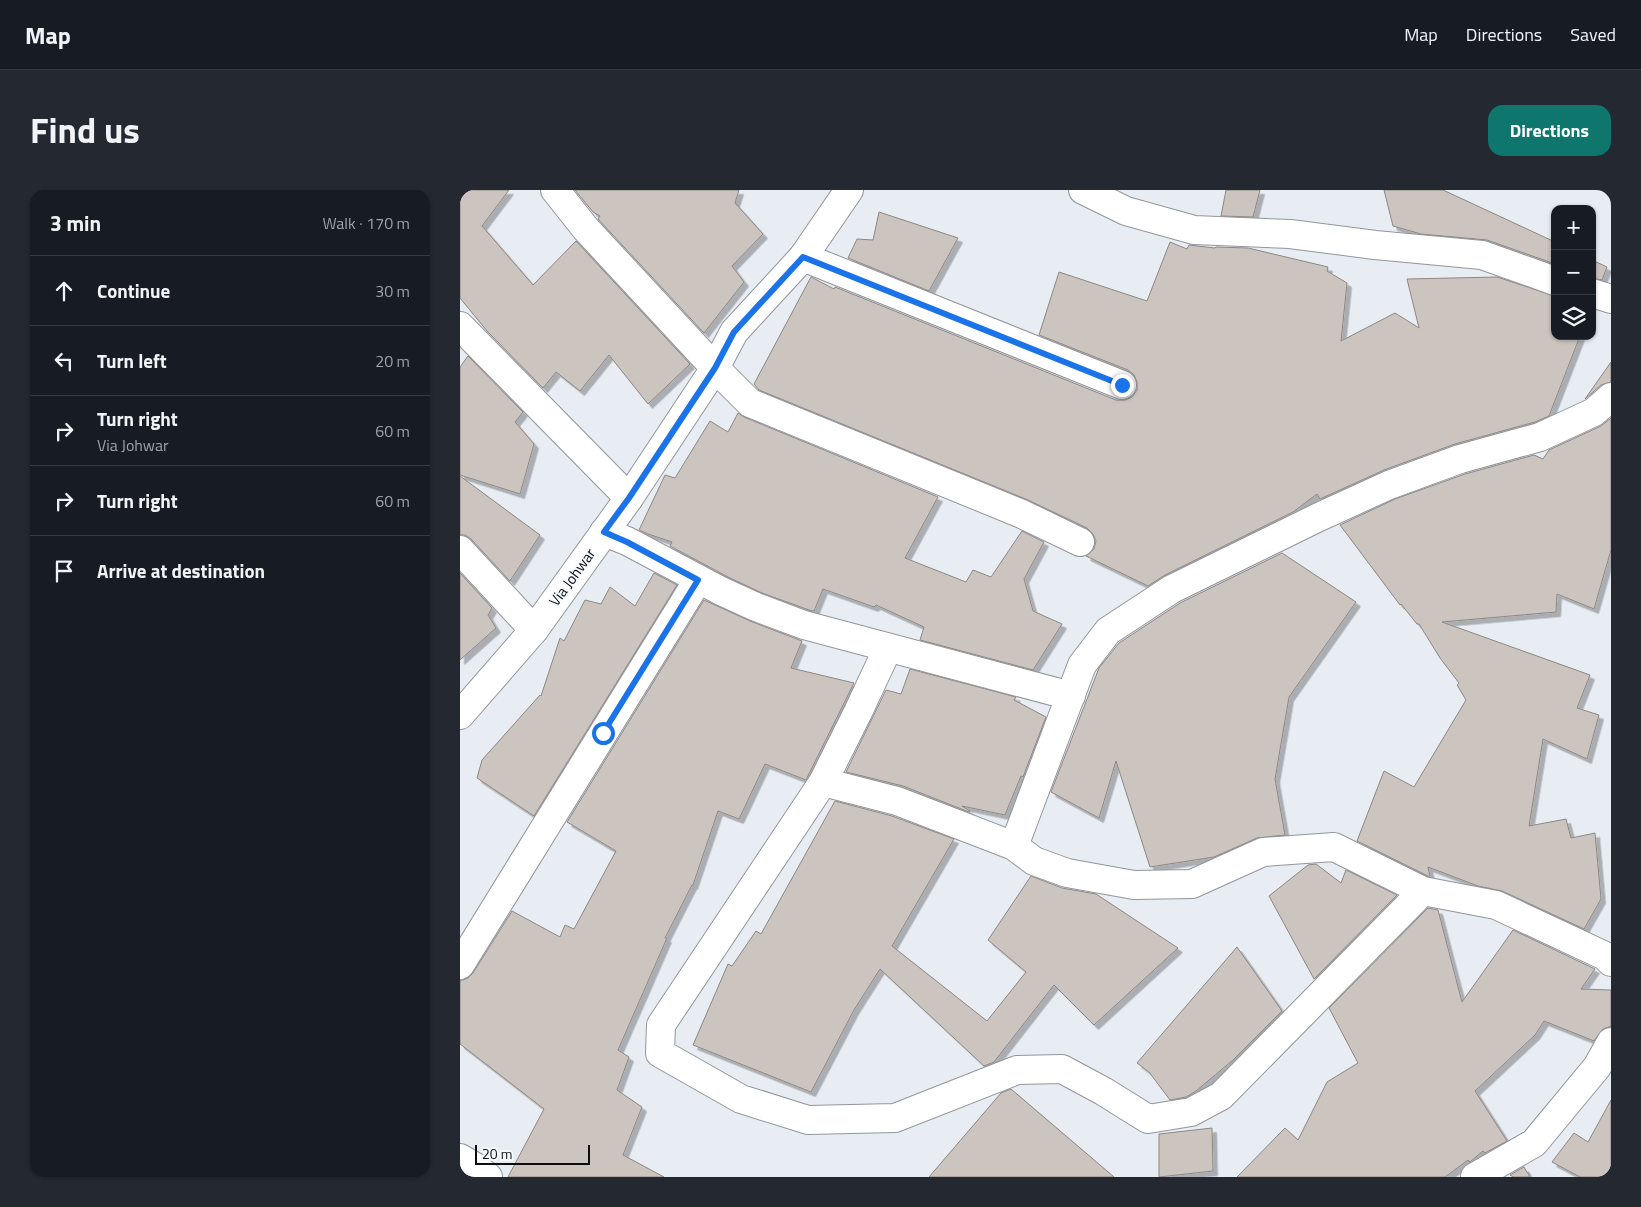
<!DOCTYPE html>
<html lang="en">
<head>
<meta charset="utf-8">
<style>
  :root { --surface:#171b24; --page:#242831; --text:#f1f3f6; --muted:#9ea1a6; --line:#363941; --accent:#0f766e }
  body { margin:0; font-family:"Titillium Web",sans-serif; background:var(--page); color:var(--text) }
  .controls { position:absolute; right:15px; top:15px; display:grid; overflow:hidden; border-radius:10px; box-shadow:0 1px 4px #0004 }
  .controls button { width:45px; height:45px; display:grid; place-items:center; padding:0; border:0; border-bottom:1px solid var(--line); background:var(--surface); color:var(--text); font:25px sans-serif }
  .scale { position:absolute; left:15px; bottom:12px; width:115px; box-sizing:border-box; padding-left:5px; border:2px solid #0b0d0f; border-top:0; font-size:14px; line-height:18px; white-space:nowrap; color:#0b0d0f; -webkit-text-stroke:4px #f6faff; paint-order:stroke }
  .stop { position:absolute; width:15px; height:15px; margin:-11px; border:4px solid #1a73e8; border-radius:50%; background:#fff }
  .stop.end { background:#1a73e8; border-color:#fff; box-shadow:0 1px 5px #0008 }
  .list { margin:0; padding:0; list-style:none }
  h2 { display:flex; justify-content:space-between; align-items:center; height:65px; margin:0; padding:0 20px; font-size:21px }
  h2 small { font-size:16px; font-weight:400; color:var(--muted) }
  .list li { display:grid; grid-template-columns:32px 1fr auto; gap:15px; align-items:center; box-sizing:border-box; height:70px; padding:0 20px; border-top:1px solid var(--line) }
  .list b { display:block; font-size:19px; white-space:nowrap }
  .list p { margin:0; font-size:16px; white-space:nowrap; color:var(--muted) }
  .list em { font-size:16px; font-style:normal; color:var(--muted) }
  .icon { flex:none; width:28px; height:28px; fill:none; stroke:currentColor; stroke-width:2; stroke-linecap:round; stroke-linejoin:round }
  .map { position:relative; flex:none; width:1151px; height:987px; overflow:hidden; border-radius:15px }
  header { display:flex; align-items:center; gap:30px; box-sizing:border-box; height:70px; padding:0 25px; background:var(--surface); border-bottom:1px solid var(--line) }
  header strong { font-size:24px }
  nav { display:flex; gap:28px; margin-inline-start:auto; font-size:18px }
  .intro { display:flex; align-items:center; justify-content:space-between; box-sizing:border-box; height:120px; padding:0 30px }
  h1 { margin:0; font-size:35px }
  .button { padding:12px 22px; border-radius:15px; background:var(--accent); color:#fff; font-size:18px; font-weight:700 }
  main { display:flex; gap:30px; padding:0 30px }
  aside { flex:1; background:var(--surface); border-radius:15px; box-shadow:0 1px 4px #0004 }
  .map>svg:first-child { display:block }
  .building { fill:#cbc4bf; stroke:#8d8782; filter:url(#shadow) }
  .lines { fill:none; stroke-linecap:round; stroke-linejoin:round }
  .street-casing { stroke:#92969c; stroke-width:30 }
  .secondary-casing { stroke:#92969c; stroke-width:30 }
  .street { stroke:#fff; stroke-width:28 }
  .secondary { stroke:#fff; stroke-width:28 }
  .route { stroke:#1a73e8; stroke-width:6 }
  .labels { text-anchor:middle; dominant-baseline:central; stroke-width:4; stroke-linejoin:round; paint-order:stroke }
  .street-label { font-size:15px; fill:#0b0d0f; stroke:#f6faff }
</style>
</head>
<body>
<header>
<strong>Map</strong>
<nav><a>Map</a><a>Directions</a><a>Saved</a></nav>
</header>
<div class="intro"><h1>Find us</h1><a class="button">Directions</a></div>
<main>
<aside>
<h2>3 min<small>Walk · 170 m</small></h2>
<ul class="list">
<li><svg class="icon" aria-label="ahead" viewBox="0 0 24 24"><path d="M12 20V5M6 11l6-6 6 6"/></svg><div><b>Continue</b></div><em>30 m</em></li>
<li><svg class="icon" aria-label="left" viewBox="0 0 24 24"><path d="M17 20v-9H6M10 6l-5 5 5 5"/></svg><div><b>Turn left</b></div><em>20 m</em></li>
<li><svg class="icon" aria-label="right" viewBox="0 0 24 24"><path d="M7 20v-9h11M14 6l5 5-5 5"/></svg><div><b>Turn right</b><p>Via Johwar</p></div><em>60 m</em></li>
<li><svg class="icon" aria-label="right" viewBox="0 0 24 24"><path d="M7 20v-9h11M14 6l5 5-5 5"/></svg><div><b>Turn right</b></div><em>60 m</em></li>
<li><svg class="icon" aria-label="arrive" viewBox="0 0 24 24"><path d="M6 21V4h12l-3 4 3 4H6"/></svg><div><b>Arrive at destination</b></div></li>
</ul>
</aside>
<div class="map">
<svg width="1151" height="987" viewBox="0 0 1151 987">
  <defs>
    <filter id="shadow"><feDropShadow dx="4.5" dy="4.5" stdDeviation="0" flood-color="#0004"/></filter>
  </defs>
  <rect width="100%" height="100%" fill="#e8edf3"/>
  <path class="building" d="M0,0H49L22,36L73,95L116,51L230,174L188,214L149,165L120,201L96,182L83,198L27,141L0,108Z
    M115,0H279L275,13L303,44L272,76L284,92L244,143L138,29L140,26L133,22Z
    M766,0H800L793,27L761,26Z
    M924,0H983L1095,52V74L1027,50L961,44L933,36Z
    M419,22L498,48L469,101L388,68L397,49L413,50Z
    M710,52L727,59L729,55L755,58L756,57L788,58L868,77L867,81L887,93L881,151L935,123L959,138L947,89L1037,87L1095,106V146H1120L1089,226L1075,232L995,254L924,280L860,309L857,304L833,322L705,385L688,396L626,366L634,359L636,351L633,344L627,338L568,310L299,200L294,194L351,87L374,99L375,97L656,210H665L672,207L677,200V192L674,185L668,180L579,145L599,82L687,111Z
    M1132,70L1147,77L1142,90L1132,88Z
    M8,166L63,222L55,232L74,254L60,304L0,285V177Z
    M1151,172V192L1141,195L1125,209Z
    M278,223L284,227L478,307L445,368L506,392L513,380L531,387L562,341L584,352L564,389L573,421L602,434L573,480L460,450L464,437L416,415L414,417L363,399L354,421L349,420L302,403L268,387L210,356L212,352L188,344L179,340L205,285L215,288L250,231L268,242Z
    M1151,228V360L1134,419L1097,404L1096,422L982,432L1130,485L1117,518L1139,525L1127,569L1083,549L1069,636L1106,629L1111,648L1135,643L1141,709L1124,739L1042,701L1018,696L968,677L970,686H968L897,651L924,581L954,597L1006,510L997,495L999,493L980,468L959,434H957L941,414L940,415L880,335L935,309L1005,284L1074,265L1083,269L1089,260L1141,236Z
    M0,286L80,345L50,391L11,349L5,345H0Z
    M822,363L896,412L829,507L815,589L825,645L797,648L754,667L690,677L656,571L639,628L591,602L639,478L659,453L720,413Z
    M0,383L32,418L28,425L36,438L0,470Z
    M194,383L217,395L74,626L17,588L22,570L80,505L81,506L100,448L104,451L125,410L141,414L150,397L175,416Z
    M244,410L290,431L342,451L331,478L394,493L346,590L305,574L279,629L258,621L233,695H232L205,748H207L158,860L169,867L157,900L182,917L163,965L204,987H48L84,919L0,854V791L8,788L13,783L52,721L100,747L105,735L114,739L156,661L107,632Z
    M450,479L556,507L554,510L586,527L563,587L561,586L545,625L502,616L510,621L509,622L443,596L386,582L426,500L441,504Z
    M375,611L432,626L494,649L432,756L527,831L566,782L528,750L571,686L602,698L636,704L718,758L634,835L594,795L534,872L524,876L420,779L394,820L351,902L233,855L268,774L272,776L296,741L301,744Z
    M856,674L881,693L886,680L937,705L854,789L809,706L848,675Z
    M968,718L978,720L1002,812L1053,740L1135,779L1121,799L1151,800V836L1143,839L1134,851L1084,831L1075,845L1015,901L1047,951L1025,963L1023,961L1010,972L1008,970L985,987H777L825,938L838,950L867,892L898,873L869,818Z
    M777,757L822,821L773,870L736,901L726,907L710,910L689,882L677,873Z
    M551,899L654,987H469L541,903Z
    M1151,910V987H1120L1092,972L1114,943L1128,952Z
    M752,938L753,981L699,987V944Z
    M1064,977L1070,987H1053L1050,985Z"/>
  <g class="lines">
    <defs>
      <path id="street" d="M95,0L126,39L255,178L290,213L562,324L620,352
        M623,0L666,21L734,40L830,44L915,55L1022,65L1095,91
        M343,67L662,195
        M1132,103L1151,109
        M0,136L169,308
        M144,342L167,351L261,401L296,417L344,435L611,506
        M0,360L74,440
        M428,458L398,522L363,592L437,611L554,656L574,671L607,683L674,695L732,694L803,662L874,657L963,701L1036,715L1145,766L1151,772
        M363,592L201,835L200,863L281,909L348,930L435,928L557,880L602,879L643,901L688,929L731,922L761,906L963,701
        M554,656L622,475L648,441L712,399L859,327L929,295L1000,269L1080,247L1134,222L1151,207
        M0,775L238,390
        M0,968L17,978L28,987
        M1015,987L1074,953L1137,877L1151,852"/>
      <path id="secondary" d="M0,525L74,440L169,308L255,178L274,142L343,67L389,0"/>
    </defs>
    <use href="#street" class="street-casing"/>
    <use href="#secondary" class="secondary-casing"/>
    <use href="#street" class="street"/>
    <use href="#secondary" class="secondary"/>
  </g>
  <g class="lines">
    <path class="route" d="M143,543L238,390L167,352L144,342L169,308L255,178L274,142L343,67L662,195"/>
  </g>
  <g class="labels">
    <g class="street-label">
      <text transform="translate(112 387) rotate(-54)">Via Johwar</text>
    </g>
  </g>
</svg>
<div class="controls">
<button>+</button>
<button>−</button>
<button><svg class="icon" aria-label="layers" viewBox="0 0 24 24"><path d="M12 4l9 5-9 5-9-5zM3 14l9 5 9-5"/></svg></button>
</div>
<div class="scale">20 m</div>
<div class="stop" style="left:143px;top:543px"></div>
<div class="stop end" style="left:662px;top:195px"></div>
</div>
</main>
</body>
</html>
